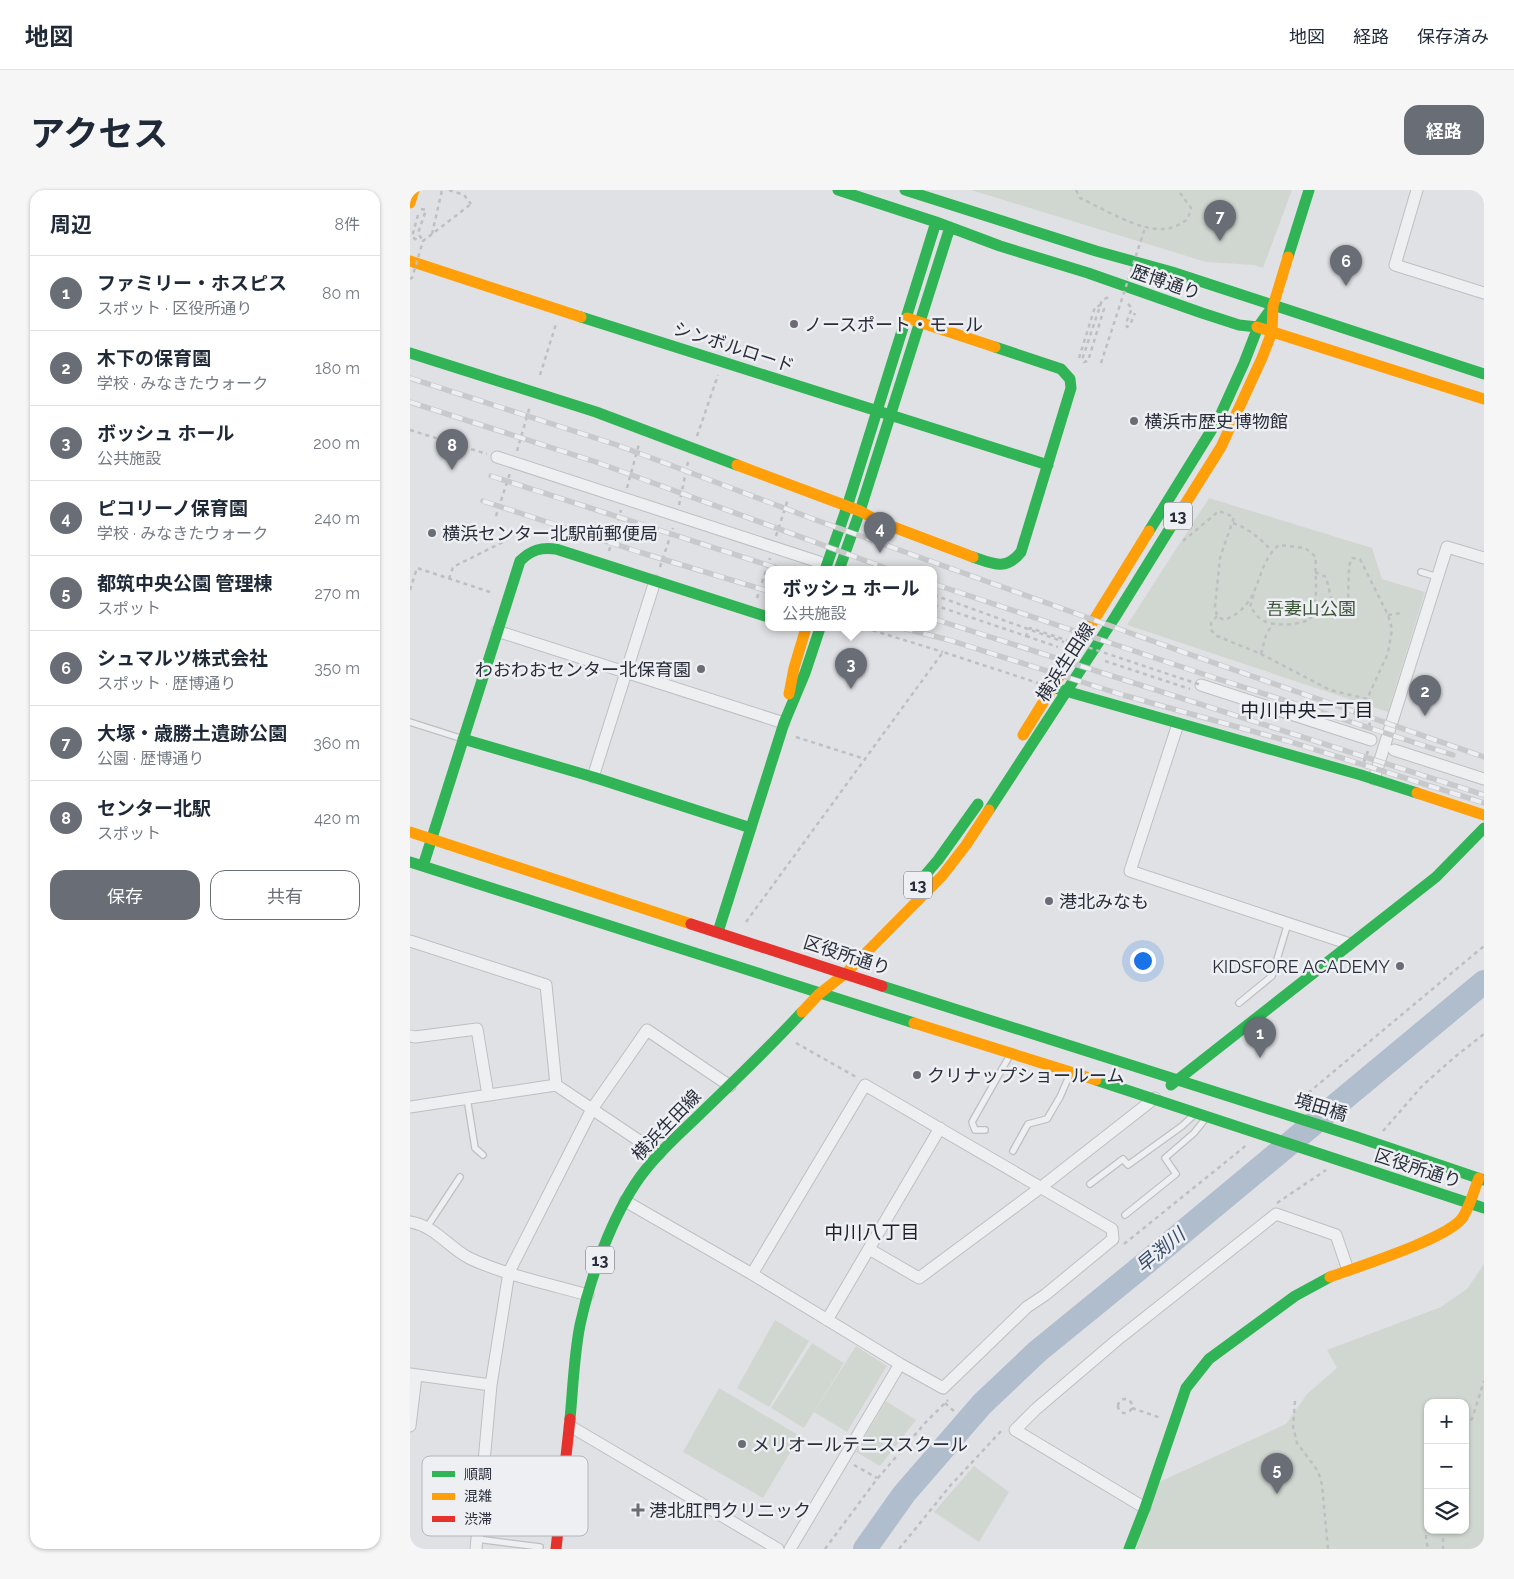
<!DOCTYPE html>
<html lang="ja">
<head>
<meta charset="utf-8">
<style>
  :root { --surface:#fff; --page:#f6f6f7; --text:#1f2937; --muted:#747a83; --line:#e0e1e3; --accent:#696d76 }
  body { margin:0; font-family:Raleway,"Noto Sans JP",sans-serif; background:var(--page); color:var(--text) }
  .controls { position:absolute; right:15px; bottom:15px; display:grid; overflow:hidden; border-radius:10px; box-shadow:0 1px 4px #0004 }
  .controls button { width:45px; height:45px; display:grid; place-items:center; padding:0; border:0; border-bottom:1px solid var(--line); background:var(--surface); color:var(--text); font:25px sans-serif }
  .you { position:absolute; left:732px; top:770px; width:18px; height:18px; margin:-12px; border:4px solid #fff; border-radius:50%; background:#1a73e8; box-shadow:0 0 0 8px #1a73e833 }
  .badge { display:grid; place-items:center; width:32px; height:32px; border-radius:50%; background:var(--accent); color:#fff; font-size:16px; font-weight:700 }
  .pin { position:absolute; translate:-50% -41px; filter:drop-shadow(0 1px 2px #0008) }
  .pin::after { content:''; position:absolute; top:26px; width:18px; height:15px; background:inherit; clip-path:polygon(0 0,100% 0,50% 100%) }
  .popup { position:absolute; left:355px; top:376px; width:172px; height:65px; box-sizing:border-box; display:grid; place-content:center; border-radius:10px; background:var(--surface); filter:drop-shadow(0 1px 4px #0005); font-size:16px; white-space:nowrap; color:var(--muted) }
  .popup b { font-size:19px; color:var(--text) }
  .popup::after { content:''; position:absolute; left:50%; top:100%; margin-left:-10px; border:10px solid transparent; border-top-color:var(--surface) }
  .list { margin:0; padding:0; list-style:none }
  h2 { display:flex; justify-content:space-between; align-items:center; height:65px; margin:0; padding:0 20px; font-size:21px }
  h2 small { font-size:16px; font-weight:400; color:var(--muted) }
  .list li { display:grid; grid-template-columns:32px 1fr auto; gap:15px; align-items:center; box-sizing:border-box; height:75px; padding:0 20px; border-top:1px solid var(--line) }
  .list b { display:block; font-size:19px; white-space:nowrap }
  .list p { margin:0; font-size:16px; white-space:nowrap; color:var(--muted) }
  .list em { font-size:16px; font-style:normal; color:var(--muted) }
  .actions { display:flex; gap:10px; padding:15px 20px }
  .actions a { flex:1; padding:11px 0; border:1px solid var(--accent); border-radius:15px; text-align:center; font-size:18px; color:var(--accent) }
  .actions .main { background:var(--accent); color:#fff }
  .icon { flex:none; width:28px; height:28px; fill:none; stroke:currentColor; stroke-width:2; stroke-linecap:round; stroke-linejoin:round }
  .map { position:relative; flex:none; width:1074px; height:1359px; overflow:hidden; border-radius:15px }
  header { display:flex; align-items:center; gap:30px; box-sizing:border-box; height:70px; padding:0 25px; background:var(--surface); border-bottom:1px solid var(--line) }
  header strong { font-size:24px }
  nav { display:flex; gap:28px; margin-inline-start:auto; font-size:18px }
  .intro { display:flex; align-items:center; justify-content:space-between; box-sizing:border-box; height:120px; padding:0 30px }
  h1 { margin:0; font-size:35px }
  .button { padding:12px 22px; border-radius:15px; background:var(--accent); color:#fff; font-size:18px; font-weight:700 }
  main { display:flex; gap:30px; padding:0 30px }
  aside { flex:1; background:var(--surface); border-radius:15px; box-shadow:0 1px 4px #0004 }
  .map>svg:first-child { display:block }
  .green { fill:#d0d7d0; fill-rule:evenodd }
  .lines { fill:none; stroke-linecap:round; stroke-linejoin:round }
  .river { stroke:#b0bdcc; stroke-width:24 }
  .lane-casing { stroke:#bebfc2; stroke-width:8 }
  .street-casing { stroke:#bebfc2; stroke-width:13 }
  .path { stroke:#bebfc3; stroke-width:2.5; stroke-dasharray:4 4; stroke-linecap:butt }
  .lane { stroke:#eeeff1; stroke-width:5.5 }
  .street { stroke:#eeeff1; stroke-width:11 }
  .fast { stroke:#30b455; stroke-width:11 }
  .slow { stroke:#ff9f0a; stroke-width:11 }
  .jam { stroke:#e5322d; stroke-width:11 }
  .rail-casing { stroke:#c8c9cb; stroke-width:5.5 }
  .rail { stroke:#edeff3; stroke-width:4; stroke-dasharray:11; stroke-linecap:butt }
  .path-bridge { stroke:#bebfc3; stroke-width:2.5; stroke-dasharray:4 4; stroke-linecap:butt }
  .poi-dot { fill:#696d76; stroke:#edeff3; stroke-width:2 }
  .labels { text-anchor:middle; dominant-baseline:central; stroke-width:5; stroke-linejoin:round; paint-order:stroke }
  .shield { fill:#edeff3; stroke:#646872; stroke-width:1 }
  .shield-label { font-size:16px; font-weight:bold; fill:#292e3a }
  .street-label { font-size:18px; fill:#292e3a; stroke:#edeff3 }
  .poi-label { font-size:18px; fill:#292e3a; stroke:#edeff3; text-anchor:start }
  .park-label { font-size:18px; fill:#3c5438; stroke:#edeff3 }
  .neighbourhood-label { font-size:19px; fill:#1b202b; stroke:#edeff3 }
  .water-label { font-size:19px; font-style:italic; fill:#384b69; stroke:#edeff3 }
  .key { fill:#edeff3; stroke:#b2b5bc; stroke-width:1 }
  .key-label { font-size:14px; fill:#292e3a }
</style>
</head>
<body>
<header>
<strong>地図</strong>
<nav><a>地図</a><a>経路</a><a>保存済み</a></nav>
</header>
<div class="intro"><h1>アクセス</h1><a class="button">経路</a></div>
<main>
<aside>
<h2>周辺<small>8件</small></h2>
<ul class="list">
<li><span class="badge">1</span><div><b>ファミリー・ホスピス</b><p>スポット · 区役所通り</p></div><em>80 m</em></li>
<li><span class="badge">2</span><div><b>木下の保育園</b><p>学校 · みなきたウォーク</p></div><em>180 m</em></li>
<li><span class="badge">3</span><div><b>ボッシュ ホール</b><p>公共施設</p></div><em>200 m</em></li>
<li><span class="badge">4</span><div><b>ピコリーノ保育園</b><p>学校 · みなきたウォーク</p></div><em>240 m</em></li>
<li><span class="badge">5</span><div><b>都筑中央公園 管理棟</b><p>スポット</p></div><em>270 m</em></li>
<li><span class="badge">6</span><div><b>シュマルツ株式会社</b><p>スポット · 歴博通り</p></div><em>350 m</em></li>
<li><span class="badge">7</span><div><b>大塚・歳勝土遺跡公園</b><p>公園 · 歴博通り</p></div><em>360 m</em></li>
<li><span class="badge">8</span><div><b>センター北駅</b><p>スポット</p></div><em>420 m</em></li>
</ul>
<div class="actions"><a class="main">保存</a><a>共有</a></div>
</aside>
<div class="map">
<svg width="1074" height="1359" viewBox="0 0 1074 1359">
  <rect width="100%" height="100%" fill="#e0e1e4"/>
  <path class="green" d="M561,0H882L853,78L844,75L796,72Z
    M799,308L962,358L972,389L1015,402L978,522L717,435Z
    M1074,1074V1359H726L749,1292L876,1234L897,1204L927,1178L917,1160L1031,1117L1057,1099ZM1018,1213H1055V1340H1018Z
    M365,1130L399,1151L359,1217L327,1198Z
    M402,1153L434,1173L394,1238L361,1218Z
    M446,1156L477,1176L437,1242L404,1222Z
    M309,1198L390,1246L353,1308L273,1262Z
    M476,1211L506,1230L470,1276L446,1262Z
    M564,1276L599,1302L569,1352L524,1322Z"/>
  <g class="lines">
    <path class="river" d="M455,1359L494,1304L572,1214L628,1161L725,1082L1074,792"/>
    <defs>
      <path id="lane" d="M1011,382L1028,387
        M0,532L53,549
        M829,813L862,786L878,733
        M57,908L65,958L73,965
        M575,940H565L562,932L600,865
        M603,961L618,934L637,929L650,907L660,884
        M680,994L713,969L718,975L772,936L785,924
        M715,1025L766,984L755,968L784,943L796,928
        M17,1037L50,987
        M72,1291L136,1297
        M69,1320L132,1328
        M67,1349L130,1357"/>
      <path id="street" d="M1007,0L985,75L1074,103
        M87,267L409,372
        M87,441L374,533
        M791,495L961,550
        M768,534L720,681L940,754
        M984,560L1074,589
        M183,587L245,391
        M964,589L1037,357L1074,368
        M0,751L136,795L146,895
        M0,846L5,847L67,839L78,905
        M0,917L146,895L249,964
        M215,1011L342,1084L490,1174L533,1198L617,1117L635,1105L703,1049L702,1039L455,895L342,1084
        M0,1032C25,1036 38,1057 59,1068C95,1085 139,1094 178,1105
        M459,1059L509,1088L630,998L745,908
        M417,1130L530,938
        M0,1184L81,1195
        M0,1236L6,1186
        M160,1236L368,1359
        M735,1318L605,1240L626,1219L707,1150L866,1024L926,1045L938,1080
        M66,1359L81,1195L99,1082L182,919L237,840L320,896
        M380,1359L490,1174"/>
    </defs>
    <use href="#lane" class="lane-casing"/>
    <use href="#street" class="street-casing"/>
    <path class="path" d="M39,0L54,5L61,14
      M666,0L670,8C692,18 729,41 753,39C763,39 770,34 778,29L781,18L768,0
      M11,19L16,20L8,43L13,51
      M8,25L2,47L9,51
      M22,44L32,0
      M718,114L722,118L716,133L717,137L720,135L725,123
      M669,168L685,117L691,115L694,119L678,171L674,172L672,170L692,110L699,107
      M130,185L146,134
      M0,240L77,264
      M287,246L308,185
      M107,261L120,216
      M217,298L229,254
      M269,315L278,272
      M86,326L100,283
      M823,333C839,339 850,348 862,361
      M366,346L378,309
      M773,351L809,321L824,327L810,368L805,416L807,426L814,430C854,415 843,376 869,355L895,358L906,367C904,390 910,407 900,429C888,435 867,437 854,431C848,429 844,421 840,417L844,403
      M199,361L211,320
      M250,377L263,338
      M905,382L916,387L925,424L931,427L936,424L939,418L938,413L939,376L942,368L950,369L978,425L982,439L978,463L957,509L960,538
      M39,389L43,377L97,350
      M0,400L7,378L83,403
      M524,405L654,452
      M347,408L360,368
      M978,425L991,423
      M807,426L801,433V440L807,446L851,464L920,500L957,509
      M455,438L533,462
      M616,446L648,457
      M851,464L856,445L863,433
      M695,471L780,499
      M386,547L455,569
      M954,572L958,561
      M336,732L533,462L628,493
      M386,853L446,887
      M886,913L1074,756
      M973,941L1013,895L1046,866L1074,844
      M867,1013L916,980
      M714,1054L838,954
      M708 1216a7 7 0 1 1 14 0a7 7 0 1 1-14 0Z
      M885,1211L883,1236L887,1253L908,1281L912,1295L918,1359
      M535,1213L546,1223
      M722,1218L751,1228
      M1055,1236L1062,1229L1074,1191
      M444,1275L467,1288
      M1017,1305L1016,1349L1018,1359
      M1033,1340V1359
      M415,1359L467,1289L516,1232L538,1210
      M489,1359L540,1296L593,1239"/>
    <use href="#lane" class="lane"/>
    <use href="#street" class="street"/>
    <path class="fast" d="M428,0L526,32L590,56L678,83L792,123L829,135L847,137
      M495,0L686,61L762,82L1074,184
      M878,67L899,0
      M171,127L638,275
      M0,163L186,222L327,275
      M739,341L809,228L834,173L848,137L863,116
      M563,367C583,374 596,381 611,362L661,198L660,189L651,179L585,157
      M415,380L437,317L526,32
      M429,380L450,321L540,37
      M645,498L951,585L1007,603
      M53,549L183,587L341,638
      M579,620L705,427L762,335
      M0,672L504,833
      M13,676L110,371C121,360 131,357 146,359L358,427
      M505,697L528,670L568,614
      M308,742L374,533L395,483L410,438
      M472,796L947,947L1074,990
      M686,890L1074,1018
      M761,895L1026,687L1074,638
      M160,1229C163,1198 164,1165 170,1135C180,1088 202,1026 230,987C246,965 267,946 287,927C323,892 359,858 392,822
      M719,1359L735,1318L776,1198L799,1169L885,1106L920,1087"/>
    <path class="slow" d="M0,13L4,0
      M0,71L171,127
      M497,128L585,157
      M847,137L1074,209
      M327,275L450,321L470,332L563,367
      M762,335L811,257L852,168L862,142L863,116L878,67
      M379,504L384,478L396,438
      M613,545L739,341
      M1007,603L1074,625
      M0,642L281,734
      M392,822L409,804L436,783L532,686L556,655L579,620
      M504,833L686,890
      M920,1087C947,1077 1040,1048 1053,1027C1060,1016 1064,1000 1069,988"/>
    <path class="jam" d="M281,734L472,796
      M146,1359L160,1229"/>
    <defs>
      <path id="rail" d="M0,188L207,255L406,330L773,462L1074,567
        M0,212L186,272L481,380
        M81,286L373,380
        M73,311L229,362L358,401
        M524,394L796,485L1043,565
        M524,429L1074,605
        M492,438L539,450L713,505L878,551L1074,613"/>
    </defs>
    <use href="#rail" class="rail-casing"/>
    <use href="#rail" class="rail"/>
    <path class="path-bridge" d="M0,89L2,88L13,51L61,14
      M691,173L735,38
      M524,415L616,446L620,438L791,495"/>
  </g>
  <g class="poi-dot">
    <circle cx="384" cy="134" r="5"/>
    <circle cx="724" cy="231" r="5"/>
    <circle cx="22" cy="343" r="5"/>
    <circle cx="291" cy="479" r="5"/>
    <circle cx="639" cy="711" r="5"/>
    <circle cx="990" cy="776" r="5"/>
    <circle cx="507" cy="885" r="5"/>
    <circle cx="332" cy="1254" r="5"/>
    <path d="M225.5 1312.5h5v5h5v5h-5v5h-5v-5h-5v-5h5z"/>
  </g>
  <g class="labels">
    <g class="shield">
      <rect x="754" y="312.5" width="28" height="27" rx="4"/>
      <rect x="494" y="681.5" width="28" height="27" rx="4"/>
      <rect x="176" y="1056.5" width="28" height="27" rx="4"/>
    </g>
    <g class="shield-label">
      <text x="768" y="326">13</text>
      <text x="508" y="695">13</text>
      <text x="190" y="1070">13</text>
    </g>
    <g class="street-label">
      <text transform="translate(756 92) rotate(19)">歴博通り</text>
      <text transform="translate(324 157) rotate(18)">シンボルロード</text>
      <text transform="translate(655 472) rotate(-57)">横浜生田線</text>
      <text transform="translate(437 765) rotate(18)">区役所通り</text>
      <text transform="translate(911 917) rotate(17)">境田橋</text>
      <text transform="translate(256 935) rotate(-46)">横浜生田線</text>
      <text transform="translate(1008 978) rotate(18)">区役所通り</text>
    </g>
    <g class="poi-label">
      <text x="394" y="134">ノースポート・モール</text>
      <text x="734" y="231">横浜市歴史博物館</text>
      <text x="32" y="343">横浜センター北駅前郵便局</text>
      <text x="281" y="479" text-anchor="end">わおわおセンター北保育園</text>
      <text x="649" y="711">港北みなも</text>
      <text x="980" y="776" text-anchor="end">KIDSFORE ACADEMY</text>
      <text x="517" y="885">クリナップショールーム</text>
      <text x="342" y="1254">メリオールテニススクール</text>
      <text x="239" y="1320">港北肛門クリニック</text>
    </g>
    <g class="park-label">
      <text x="901" y="418">吾妻山公園</text>
    </g>
    <g class="neighbourhood-label">
      <text x="897" y="520">中川中央二丁目</text>
      <text x="462" y="1042">中川八丁目</text>
    </g>
    <g class="water-label">
      <text transform="translate(750 1060) rotate(-40)">早渕川</text>
    </g>
  </g>
  <rect x="12" y="1266" width="166" height="80" rx="8" class="key"/>
  <rect x="22" y="1281" width="23" height="6" fill="#30b455"/>
  <rect x="22" y="1303" width="23" height="7" fill="#ff9f0a"/>
  <rect x="22" y="1326" width="23" height="6" fill="#e5322d"/>
  <g class="key-label">
    <text x="54" y="1289">順調</text>
    <text x="54" y="1311">混雑</text>
    <text x="54" y="1334">渋滞</text>
  </g>
</svg>
<div class="controls">
<button>+</button>
<button>−</button>
<button><svg class="icon" aria-label="layers" viewBox="0 0 24 24"><path d="M12 4l9 5-9 5-9-5zM3 14l9 5 9-5"/></svg></button>
</div>
<div class="you"></div>
<div class="pin badge" style="left:850px;top:868px">1</div>
<div class="pin badge" style="left:1015px;top:526px">2</div>
<div class="pin badge" style="left:441px;top:499px">3</div>
<div class="popup"><b>ボッシュ ホール</b>公共施設</div>
<div class="pin badge" style="left:470px;top:363px">4</div>
<div class="pin badge" style="left:867px;top:1304px">5</div>
<div class="pin badge" style="left:936px;top:96px">6</div>
<div class="pin badge" style="left:810px;top:51px">7</div>
<div class="pin badge" style="left:42px;top:280px">8</div>
</div>
</main>
</body>
</html>
